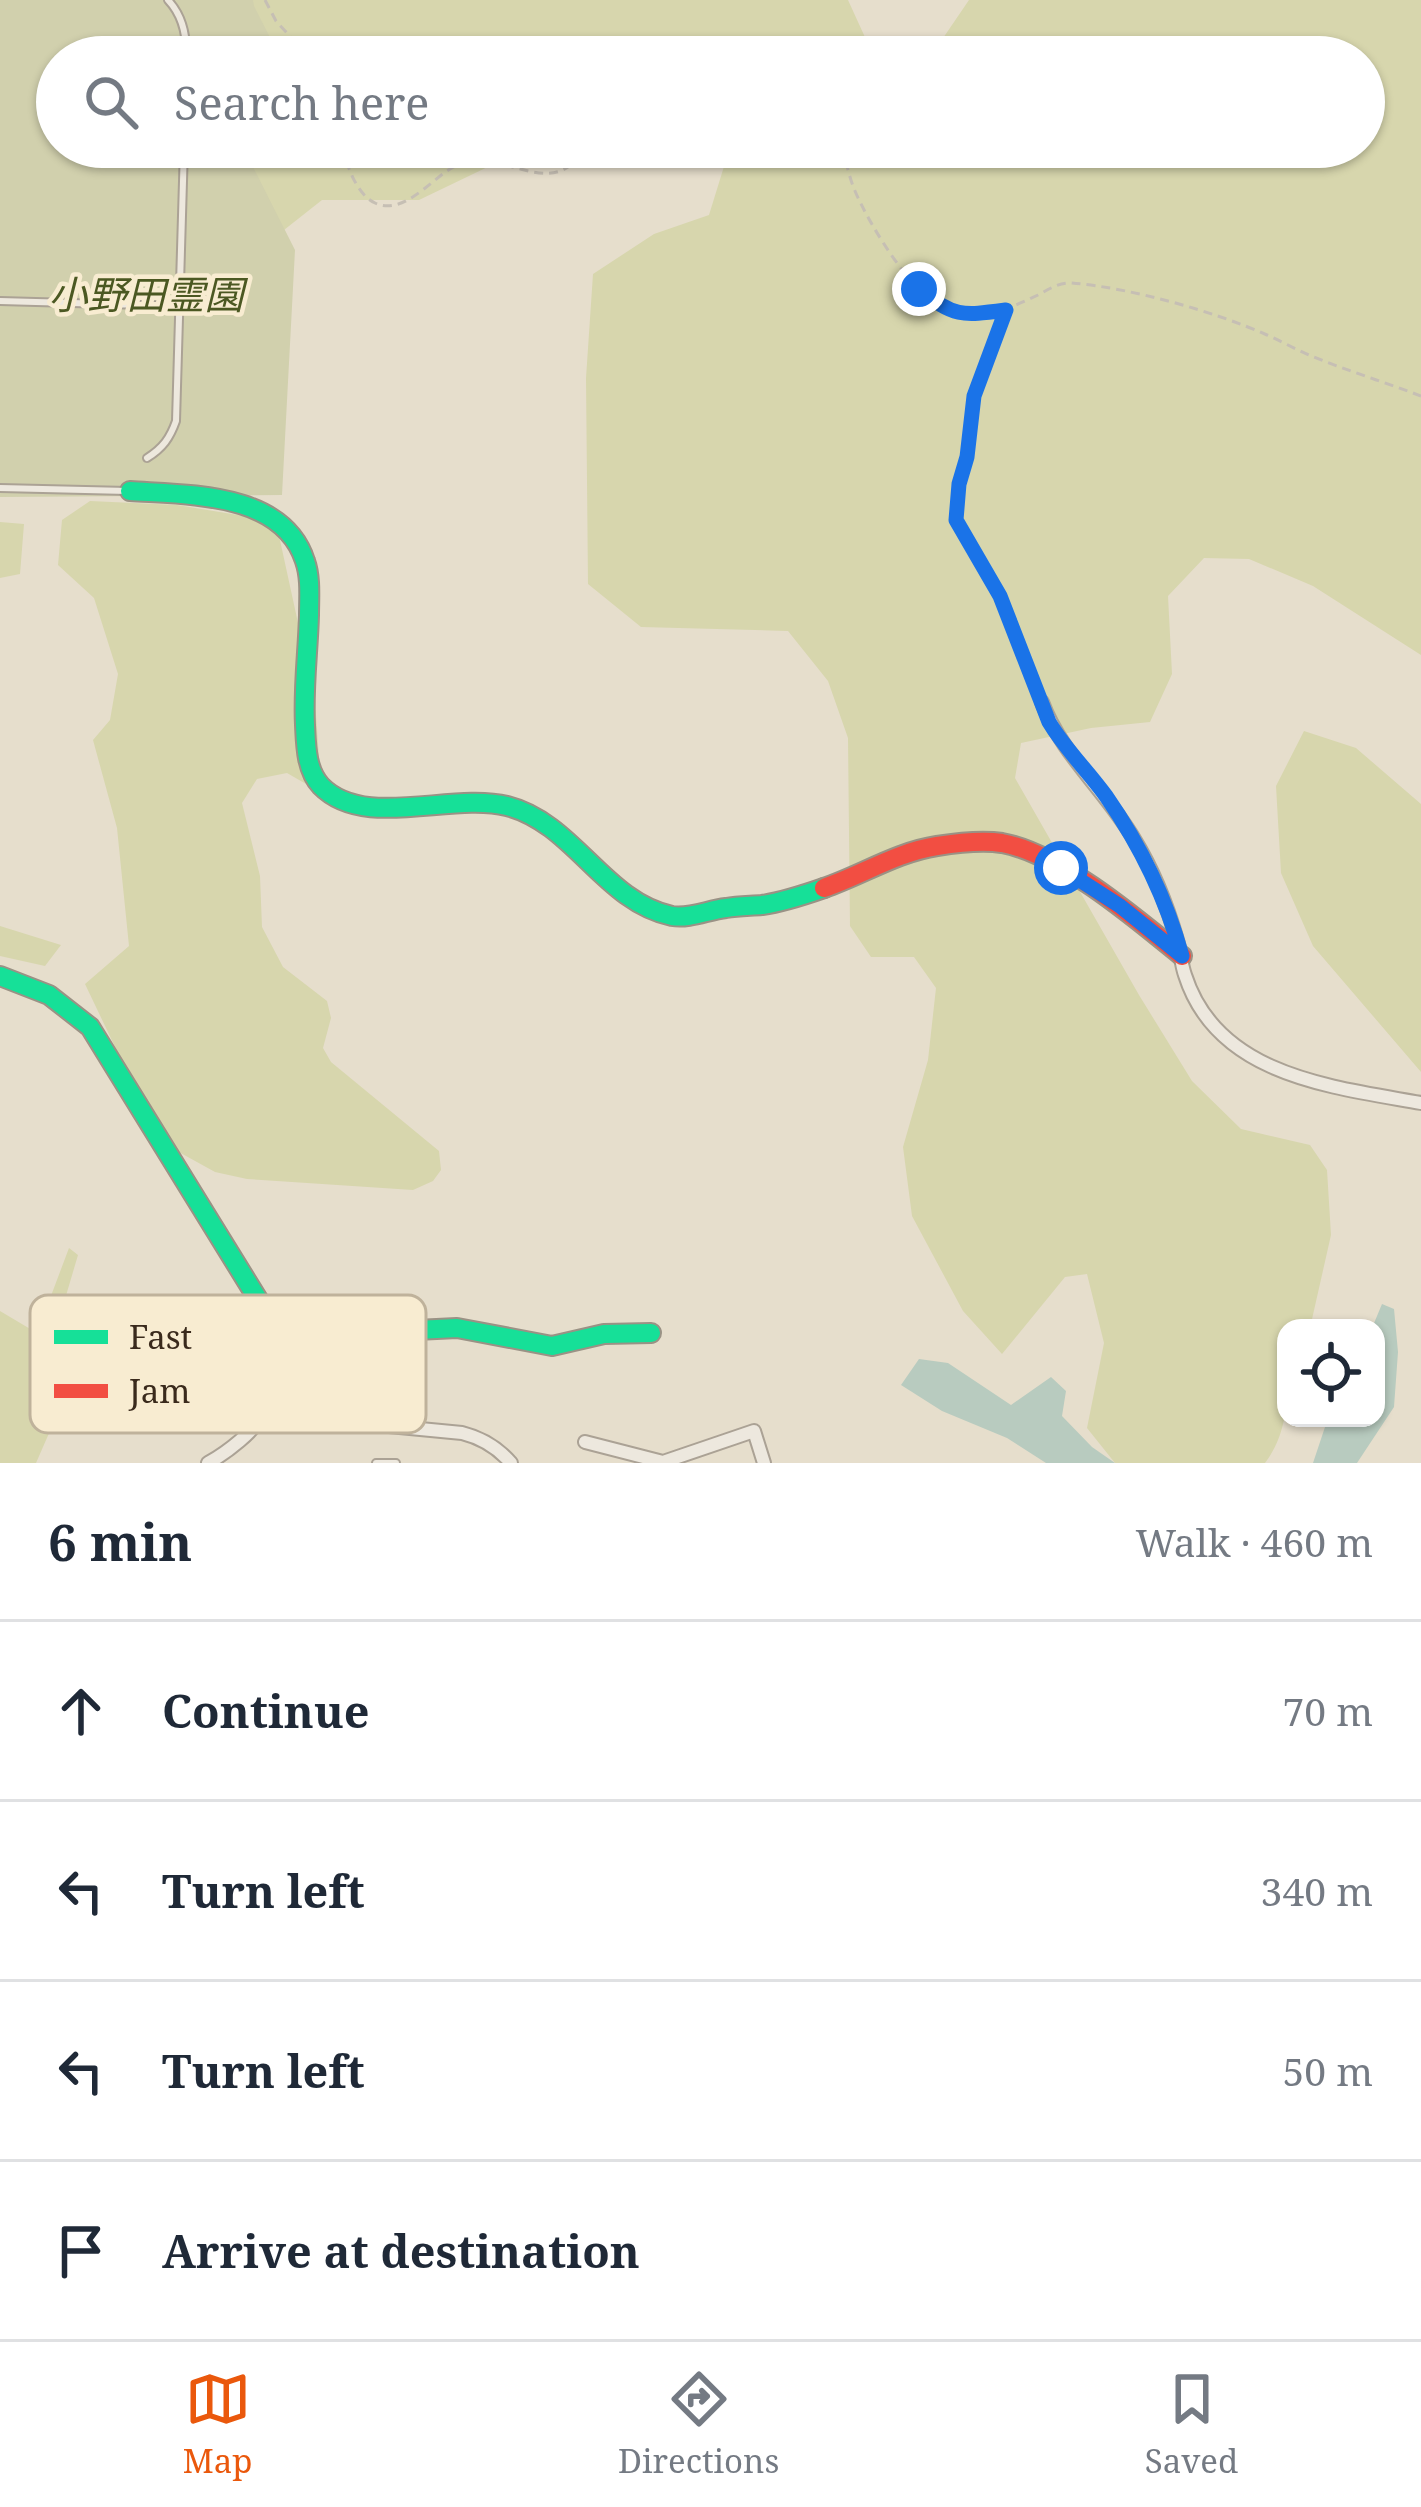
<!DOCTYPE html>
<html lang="en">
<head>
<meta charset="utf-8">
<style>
  :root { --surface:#fff; --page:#f2f2f3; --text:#1f2937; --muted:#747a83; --line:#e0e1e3; --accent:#ea580c }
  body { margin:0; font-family:"Noto Serif","Noto Sans JP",serif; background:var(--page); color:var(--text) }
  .controls { position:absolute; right:36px; bottom:36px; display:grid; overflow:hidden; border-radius:24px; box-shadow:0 3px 9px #0004 }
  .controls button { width:108px; height:108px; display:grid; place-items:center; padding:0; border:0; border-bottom:3px solid var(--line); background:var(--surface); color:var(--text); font:60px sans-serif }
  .stop { position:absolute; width:36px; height:36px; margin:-27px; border:9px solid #1a73e8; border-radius:50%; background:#fff }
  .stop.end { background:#1a73e8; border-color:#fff; box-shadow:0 3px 12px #0008 }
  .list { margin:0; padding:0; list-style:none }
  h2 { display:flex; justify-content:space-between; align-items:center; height:156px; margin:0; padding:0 48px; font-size:51px }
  h2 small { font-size:39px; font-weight:400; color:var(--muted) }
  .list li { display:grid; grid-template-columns:78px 1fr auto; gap:36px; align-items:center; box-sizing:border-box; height:180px; padding:0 48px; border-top:3px solid var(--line) }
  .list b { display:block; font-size:45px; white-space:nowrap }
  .list em { font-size:39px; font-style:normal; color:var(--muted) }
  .icon { flex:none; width:66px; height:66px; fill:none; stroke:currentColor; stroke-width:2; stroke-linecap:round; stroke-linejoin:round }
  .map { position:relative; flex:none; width:1421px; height:1463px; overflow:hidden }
  .search { position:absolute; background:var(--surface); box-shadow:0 3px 9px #0004; left:36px; right:36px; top:36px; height:132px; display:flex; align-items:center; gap:30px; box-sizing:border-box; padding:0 42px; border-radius:66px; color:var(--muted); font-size:45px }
  .sheet { height:876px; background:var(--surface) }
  nav { display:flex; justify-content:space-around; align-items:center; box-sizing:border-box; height:168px; border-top:3px solid var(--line); background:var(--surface); font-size:33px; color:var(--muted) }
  nav a { display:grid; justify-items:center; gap:6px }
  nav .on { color:var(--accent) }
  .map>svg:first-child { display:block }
  .green { fill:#d7d6ad }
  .cemetery { fill:#d1d0ad }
  .water { fill:#b8cbbf }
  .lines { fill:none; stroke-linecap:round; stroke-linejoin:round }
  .lane-casing { stroke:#aba295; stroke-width:10 }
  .street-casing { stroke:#aba295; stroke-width:16 }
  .fast-casing { stroke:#9a9285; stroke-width:22 }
  .jam-casing { stroke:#9a9285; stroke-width:22 }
  .path { stroke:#c6bfb4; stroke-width:3; stroke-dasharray:9 6; stroke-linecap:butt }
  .lane { stroke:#ede8de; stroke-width:6 }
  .street { stroke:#ede8de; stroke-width:12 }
  .fast { stroke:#16e098; stroke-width:18 }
  .jam { stroke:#f24e42; stroke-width:18 }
  .route { stroke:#1a73e8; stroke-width:15 }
  .labels { text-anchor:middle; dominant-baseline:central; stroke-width:9; stroke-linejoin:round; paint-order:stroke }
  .park-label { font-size:39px; font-style:italic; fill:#4b5822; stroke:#f8ecd1 }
  .key { fill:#f8ecd1; stroke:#bfb29b; stroke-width:3 }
  .key-label { font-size:33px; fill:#3a2a1c }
</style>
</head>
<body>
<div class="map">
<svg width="1421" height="1463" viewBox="0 0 1421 1463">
  <rect width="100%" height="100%" fill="#e6decc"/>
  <path class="green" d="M0,0H848L869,46L889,57H682L680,54L673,57H57V147H529L419,200H322L284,230L58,235Z
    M969,0H1421V655L1313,586L1249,559L1204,558L1168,596L1172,674L1150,722L1091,728L1021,743L1015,778L1139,995L1192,1081L1241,1129L1310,1145L1327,1170L1331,1235L1310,1328H1286C1286,1375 1295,1424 1265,1463H1115L1087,1428L1104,1343L1087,1274L1065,1277L1002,1354L963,1311L912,1216L903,1147L928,1060L936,988L914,957H871L850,926L848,738L828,681L788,631L641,627L588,584L586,378L593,274L654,234L709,215L730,147H1364V57H908L939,44Z
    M90,501L177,505L244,516L278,531L315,701L320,771L313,788L287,773L257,779L242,803L260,876L262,927L283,967L327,1001L331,1018L323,1048L331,1062L439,1151L441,1170L433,1181L413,1190L247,1179L215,1172L177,1151L117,1051L85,984L129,946L117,828L93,740L110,720L118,674L94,598L58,565L62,520Z
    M0,522L24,524L20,574L0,578Z
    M1304,731L1356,748L1421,804V1072L1313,946L1281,873L1276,786Z
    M0,926L61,945L45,966L0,956Z
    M69,1248L78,1255L65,1299L107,1337L101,1345L133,1372L117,1386L81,1360L36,1463H0V1311L37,1333Z"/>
  <path class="cemetery" d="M0,0H253L254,6L280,57H57V147H250L248,157L295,250L282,495L0,497Z"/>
  <path class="water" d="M1382,1304L1394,1309L1398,1352L1394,1407L1357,1463H1313L1328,1418H1376V1328H1372Z
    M919,1359L948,1363L1011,1405L1051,1377L1066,1391L1062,1416L1092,1447L1115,1463H1046L1007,1438L942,1411L901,1385Z"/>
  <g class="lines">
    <defs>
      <path id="lane" d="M168,0C183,16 187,35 186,57
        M0,301L179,306
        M147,458C163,448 170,438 176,421L184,147
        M0,488L128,491
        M376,1463H396"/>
      <path id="street" d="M1042,702C1061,754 1106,791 1134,839C1153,870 1167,905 1177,940C1181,952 1181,964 1185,975C1217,1076 1332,1087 1421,1103
        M264,1414L462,1433C482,1438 498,1448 511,1463
        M585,1442L663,1462L754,1431L764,1463
        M208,1463C226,1453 256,1431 264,1411C274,1391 276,1368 288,1348"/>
      <path id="fast" d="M130,491C189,495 283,492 305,561C311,578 309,598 309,615C308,652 303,688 305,725C306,745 306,770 321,786C364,830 451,792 507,806C574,823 604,902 672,916C690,919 708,910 726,908C738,906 750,906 762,905C783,902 804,895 824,888
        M0,976L49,995L90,1027L288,1348L416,1330L457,1328L552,1346L604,1334L651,1333"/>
      <path id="jam" d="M824,888C862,875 897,852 937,846C956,843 982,840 1002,843C1059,853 1137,919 1182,956"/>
    </defs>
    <use href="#lane" class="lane-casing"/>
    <use href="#street" class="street-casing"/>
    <use href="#fast" class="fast-casing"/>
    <use href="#jam" class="jam-casing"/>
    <path class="path" d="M265,0L276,21L309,57
      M342,147C347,165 356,194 375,203C406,217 434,174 458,165C494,151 533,182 560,171C572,167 581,156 589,147
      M842,147C846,161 849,177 855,191C869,224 915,301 950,311C981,321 1011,308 1038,295C1049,289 1060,282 1072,283C1131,288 1213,311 1267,335C1281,341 1295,349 1309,355C1345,370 1384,382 1421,396
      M1005,311L974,396L967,457L959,484L957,520L1000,596L1037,689"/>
    <use href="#lane" class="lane"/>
    <use href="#street" class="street"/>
    <use href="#fast" class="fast"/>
    <use href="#jam" class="jam"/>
  </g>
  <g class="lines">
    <path class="route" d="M919,289C954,317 961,316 1006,310L974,396L967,457L959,484L956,520L1000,596L1049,722C1065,749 1088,771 1106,796C1140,845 1166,898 1182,956L1120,906L1061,868"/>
  </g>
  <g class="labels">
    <g class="park-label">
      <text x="146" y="293">小野田霊園</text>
    </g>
  </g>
  <rect x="30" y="1295" width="396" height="138" rx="18" class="key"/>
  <rect x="54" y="1330" width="54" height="14" fill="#16e098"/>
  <rect x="54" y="1384" width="54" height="14" fill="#f24e42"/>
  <g class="key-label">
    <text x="129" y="1349">Fast</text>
    <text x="129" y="1403">Jam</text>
  </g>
</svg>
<div class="controls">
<button><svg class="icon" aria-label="locate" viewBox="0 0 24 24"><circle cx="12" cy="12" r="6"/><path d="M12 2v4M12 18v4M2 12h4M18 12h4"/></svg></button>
</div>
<div class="stop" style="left:1061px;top:868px"></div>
<div class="stop end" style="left:919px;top:289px"></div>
<div class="search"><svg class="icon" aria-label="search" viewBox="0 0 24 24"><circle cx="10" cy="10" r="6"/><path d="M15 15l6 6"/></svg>Search here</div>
</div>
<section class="sheet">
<h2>6 min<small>Walk · 460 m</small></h2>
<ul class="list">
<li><svg class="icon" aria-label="ahead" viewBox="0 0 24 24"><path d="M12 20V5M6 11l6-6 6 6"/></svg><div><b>Continue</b></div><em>70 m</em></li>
<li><svg class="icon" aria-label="left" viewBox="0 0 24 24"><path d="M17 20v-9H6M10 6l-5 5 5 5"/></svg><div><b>Turn left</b></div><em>340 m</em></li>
<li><svg class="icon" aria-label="left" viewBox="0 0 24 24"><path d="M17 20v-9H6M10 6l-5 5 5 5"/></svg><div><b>Turn left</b></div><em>50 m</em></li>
<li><svg class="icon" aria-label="arrive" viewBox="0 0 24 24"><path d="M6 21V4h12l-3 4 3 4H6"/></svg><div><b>Arrive at destination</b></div></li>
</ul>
</section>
<nav>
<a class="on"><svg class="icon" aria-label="map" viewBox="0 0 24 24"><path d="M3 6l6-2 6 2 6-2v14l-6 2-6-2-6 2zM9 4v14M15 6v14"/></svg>Map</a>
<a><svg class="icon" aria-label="directions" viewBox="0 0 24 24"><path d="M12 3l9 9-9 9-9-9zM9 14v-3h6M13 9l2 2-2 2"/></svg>Directions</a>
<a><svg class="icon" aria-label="saved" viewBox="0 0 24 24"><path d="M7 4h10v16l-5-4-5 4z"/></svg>Saved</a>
</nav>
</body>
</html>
